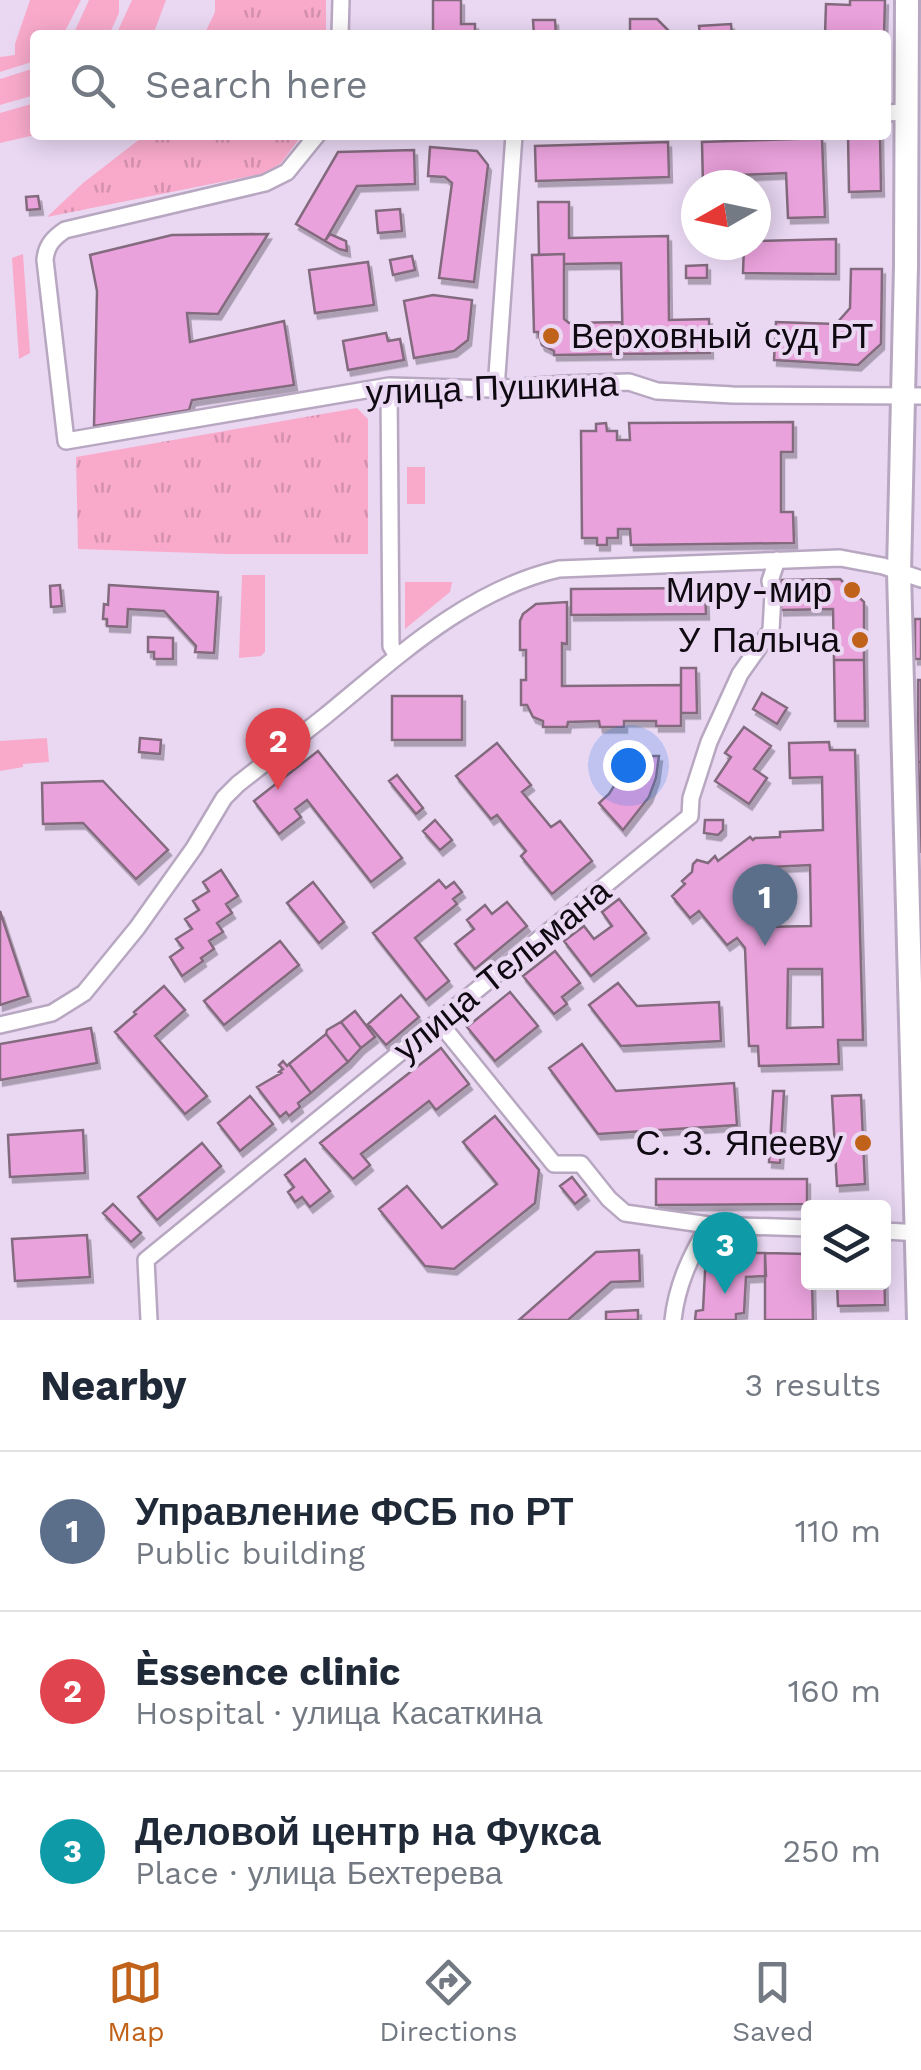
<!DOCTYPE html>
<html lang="en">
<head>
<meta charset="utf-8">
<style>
  :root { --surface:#fff; --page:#f6f6f7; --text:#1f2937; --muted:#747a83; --line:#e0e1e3; --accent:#c1621a }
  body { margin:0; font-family:"Work Sans",sans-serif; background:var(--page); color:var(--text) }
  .controls { position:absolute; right:30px; bottom:30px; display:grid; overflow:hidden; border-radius:10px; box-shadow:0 5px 25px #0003 }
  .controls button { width:90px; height:90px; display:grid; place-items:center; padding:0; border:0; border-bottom:2px solid var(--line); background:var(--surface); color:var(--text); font:50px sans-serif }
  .compass { position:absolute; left:681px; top:170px; width:90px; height:90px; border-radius:50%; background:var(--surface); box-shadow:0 5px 25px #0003; rotate:261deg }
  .you { position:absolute; left:628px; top:765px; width:35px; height:35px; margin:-25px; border:8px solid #fff; border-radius:50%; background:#1a73e8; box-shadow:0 0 0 15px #1a73e833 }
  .badge { display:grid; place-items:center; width:65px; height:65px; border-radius:50%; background:var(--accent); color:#fff; font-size:32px; font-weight:700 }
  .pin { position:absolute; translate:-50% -82px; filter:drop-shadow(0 2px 5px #0008) }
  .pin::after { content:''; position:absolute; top:52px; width:35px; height:30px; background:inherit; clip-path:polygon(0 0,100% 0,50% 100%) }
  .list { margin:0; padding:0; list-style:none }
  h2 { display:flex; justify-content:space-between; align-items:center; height:130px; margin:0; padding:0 40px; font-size:42px }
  h2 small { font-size:32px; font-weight:400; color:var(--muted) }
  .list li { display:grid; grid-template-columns:65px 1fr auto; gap:30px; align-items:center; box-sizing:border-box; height:160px; padding:0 40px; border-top:2px solid var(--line) }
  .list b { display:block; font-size:38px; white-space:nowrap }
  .list p { margin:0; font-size:32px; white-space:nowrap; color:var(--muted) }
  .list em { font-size:32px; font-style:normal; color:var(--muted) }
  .icon { flex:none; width:55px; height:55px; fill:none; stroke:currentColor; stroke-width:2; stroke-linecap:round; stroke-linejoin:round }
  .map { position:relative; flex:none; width:921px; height:1320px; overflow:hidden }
  .search { position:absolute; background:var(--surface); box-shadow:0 5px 25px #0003; left:30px; right:30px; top:30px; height:110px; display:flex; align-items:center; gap:25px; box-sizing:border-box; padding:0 35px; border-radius:10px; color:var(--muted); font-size:38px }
  .sheet { height:610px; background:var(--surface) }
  nav { display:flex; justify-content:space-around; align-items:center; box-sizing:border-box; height:140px; border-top:2px solid var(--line); background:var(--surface); font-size:28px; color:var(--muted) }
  nav a { display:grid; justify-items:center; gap:5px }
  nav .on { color:var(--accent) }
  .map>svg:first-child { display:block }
  .grass { fill:#f9aacb }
  .park { fill:url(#park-tufts) }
  .building { fill:#eaa2dc; stroke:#836b7e; stroke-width:2.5; fill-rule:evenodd; filter:url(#shadow) }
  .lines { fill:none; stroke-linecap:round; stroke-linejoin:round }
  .street-casing { stroke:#b8a7c1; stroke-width:20 }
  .secondary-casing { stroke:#b8a7c1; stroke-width:28 }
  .street { stroke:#fff; stroke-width:15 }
  .secondary { stroke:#fff; stroke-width:22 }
  .poi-dot { fill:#c1621a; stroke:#ead8f3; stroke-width:4 }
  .labels { text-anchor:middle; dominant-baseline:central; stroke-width:8; stroke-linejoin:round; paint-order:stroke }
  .poi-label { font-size:35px; fill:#0f0912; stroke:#ead8f3; text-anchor:end }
  .street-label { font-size:35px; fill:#0f0912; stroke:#ead8f3 }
</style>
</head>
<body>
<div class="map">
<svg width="921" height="1320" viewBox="0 0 921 1320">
  <defs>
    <pattern id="park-tufts" width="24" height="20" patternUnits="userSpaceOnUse" patternTransform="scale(2.5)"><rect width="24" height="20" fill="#f9aacb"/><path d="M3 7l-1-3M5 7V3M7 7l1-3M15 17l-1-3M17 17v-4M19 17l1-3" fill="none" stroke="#d491ad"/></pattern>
    <filter id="shadow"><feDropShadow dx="3" dy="5.5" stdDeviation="0" flood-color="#0004"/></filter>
  </defs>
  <rect width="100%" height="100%" fill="#ead8f3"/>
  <path class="grass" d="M30,0H81L63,35H35V61L0,72V57L15,55V44Z
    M89,0H119V13L109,35H73Z
    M132,0H166L153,35H116Z
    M35,68V95L0,105V79Z
    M35,103V135L0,143V113Z
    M23,254L30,353L19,359L12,258Z
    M407,467H425V504H407Z
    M242,575H265V652L261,656L239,658Z
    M405,582H452L450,592L405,629Z
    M47,738L49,762L23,764V767L0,771V741Z"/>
  <path class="park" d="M215,0H326V35H204L215,12Z
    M145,135H302L281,163L266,173L47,217L83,183Z
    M357,408L368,419V554H226L78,549L76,457Z"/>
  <path class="building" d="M433,0H461V24H475V35H433Z
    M850,0H885L884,35H825L826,4L850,5Z
    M630,19H657L673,35H630Z
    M533,20H555L556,35H534Z
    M731,24L732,35H700L699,26Z
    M848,135H880L881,191L849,192Z
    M822,138L825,217L788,218L786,173L739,175V185H703L702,142Z
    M668,142L669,177L536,181L535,146Z
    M430,147L477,151L488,165L474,282L439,278L452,183L445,177L428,176Z
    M414,150L415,184L357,186L325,241L296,224L338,152Z
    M38,196L40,209L27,210L26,197Z
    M538,202H569V238L668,236L669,320L709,319L710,353L623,354L621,263L564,264V254L539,255Z
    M400,209L402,231L378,233L376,211Z
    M268,234L218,314L187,313L190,342L284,321L294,385L192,400L189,410L94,426L97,291L90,255L172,235Z
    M330,234L346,241L347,251L339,249L325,241Z
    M836,239V274L743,273L744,245H756V241Z
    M564,254V319L569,323L622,322L623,354L554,355V351L542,345L538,332H534L532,255Z
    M412,256L415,270L393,275L390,260Z
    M368,262L374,305L315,313L309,270Z
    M707,265V278H686V266Z
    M851,269H882L881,344L858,365L774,360L776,322L836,324L850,308Z
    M433,295L472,300L468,340L454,351L414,358L404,301Z
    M386,333L388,341L400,339L404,360L348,370L343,341Z
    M793,422V452H781V512H793L794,543L631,545L630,529H618V538H607V545H597V538H582L581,431H596V424L606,423L607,431H617V440H630L629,423Z
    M840,579L864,602V660H834L833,609L781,610L780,580Z
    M60,585L62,606L51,607L50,586Z
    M109,585L218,592L214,653L195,652L196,646L164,611L128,609L127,627L107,626V619H103L104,604L108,605Z
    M705,588L706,614L571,615V589Z
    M567,602V644L562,643V686L681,685V726H656V721H624V727H600L599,721L568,722L567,727H543V721L533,717L527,705H521V680H526V650H520V621L523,614L536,604Z
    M915,619H921V659H915Z
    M148,637L173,638V659H154V652H148Z
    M834,660H864L865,721H835Z
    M681,668H696L697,713H681Z
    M918,680H921V762H918Z
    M762,693L787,708L777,724L753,709Z
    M392,696H462V740H392Z
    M744,727L771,746L754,769L767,778L749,804L715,781L731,757L725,753Z
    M140,738L161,740L160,754L139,752Z
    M829,742L830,750H855L863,1040H838L839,1064L759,1066L758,1046H749L745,948L737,938L727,945L699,911L690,918L672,896L685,884L682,881L692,872L693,864L697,860L708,863L715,856L718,861L750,837L753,840L755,838L780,837V832L823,830L822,777L790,778L789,743ZM810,865L811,926L760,927L735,898L770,867ZM788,969H822L823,1027L787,1028Z
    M497,743L531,785L522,792L551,827L560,821L592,861L552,894L521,856L526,851L497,815L491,819L456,776Z
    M318,751L402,858L371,882L307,800L295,809L301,817L279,834L254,801Z
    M623,756H659L656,778L649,797L623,830L599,803L609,794L616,783L621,771Z
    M918,762H921V853V852Z
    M397,775L423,808L416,814L389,781Z
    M103,781L168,850L136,879L83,823L43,824L42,783Z
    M435,820L452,840L440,850L423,831Z
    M705,820H723V830L718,835L704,833Z
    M221,870L238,896L226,904L232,913L217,923L223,932L209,941L214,949L201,958L203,961L182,976L170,957L183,948L176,939L192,929L185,919L199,910L193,901L209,891L203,882Z
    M439,880L446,888L454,882L462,892L453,899L457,904L415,938L449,981L426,1000L373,933Z
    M313,882L344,922L319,943L287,903Z
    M619,899L646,933L591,976L564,941L584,926L594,939L612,926L602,912Z
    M507,902L527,926L475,969L455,944L474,929L467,920L485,905L492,914Z
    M0,911L28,996L0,1005Z
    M280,941L299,965L224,1025L204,1001Z
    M555,951L580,983L562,997L567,1004L554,1014L523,976Z
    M618,983L637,1006L719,1002L721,1041L621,1046L589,1005Z
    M164,986L185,1010L155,1036L207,1096L185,1114L115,1032L136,1014L134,1012Z
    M510,992L538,1026L495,1061L467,1027Z
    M401,995L419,1017L386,1045L368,1024Z
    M355,1011L375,1037L361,1048L341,1022Z
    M341,1022L361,1048L348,1062L326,1034L327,1030Z
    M91,1028L97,1063L0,1080V1044Z
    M326,1034L348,1062L311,1093L289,1064Z
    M582,1044L616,1091L734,1083L737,1125L598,1134L549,1068Z
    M441,1048L469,1084L436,1110L429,1101L361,1154L370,1165L353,1179L320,1143Z
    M283,1061L287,1066L289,1064L311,1093L298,1103L300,1107L289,1116L286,1112L280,1117L257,1087L281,1073L279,1072L283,1069L279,1065Z
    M773,1091H784L780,1163L769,1162Z
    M861,1095L865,1184L837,1186L832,1096Z
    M250,1096L273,1124L240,1151L218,1123Z
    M495,1116L539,1170L535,1203L454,1269L425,1266L379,1209L407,1186L442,1228L497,1184L463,1142Z
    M83,1130L85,1173L10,1177L8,1135Z
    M202,1143L221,1166L157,1220L138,1197Z
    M305,1159L330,1191L310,1207L302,1197L295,1202L288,1192L294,1187L285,1175Z
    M572,1177L586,1195L575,1204L560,1186Z
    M656,1179H807V1204L656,1205Z
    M113,1204L141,1233L131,1242L103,1213Z
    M87,1235L90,1277L15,1281L12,1239Z
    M639,1250L640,1281L611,1282L568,1320H519L596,1252Z
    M706,1253H765L766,1276L746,1277L744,1313L736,1314V1320H695L696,1311L703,1310Z
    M765,1253L808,1254V1282H812L813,1320H765Z
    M884,1264L885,1305L838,1306L837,1282H884Z
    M638,1310V1320H606V1312Z"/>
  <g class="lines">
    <defs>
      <path id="street" d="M340,35L341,0
        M886,113L905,112
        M317,135L287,172L265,183L65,230C53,238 46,246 45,260L66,441L389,386L492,389L565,384L629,382L657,391L733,395L921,396
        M389,386L391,646L397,656
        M496,389L514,135
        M439,1022L554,1164H581L609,1199L625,1213L709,1225L808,1228
        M0,1025L52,1013L84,993L137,928L194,848L224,798L238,784C266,762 295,740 324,717C395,659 467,590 559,569L840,558L883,566L921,579
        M884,1231L921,1233
        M149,1320L146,1260L690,816L691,798L709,742L740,674L771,630L773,594L770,581L777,560
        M673,1320C677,1284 691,1255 709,1225"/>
      <path id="secondary" d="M907,0L906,266L899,572L919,1320"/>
    </defs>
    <use href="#street" class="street-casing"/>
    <use href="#secondary" class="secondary-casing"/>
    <use href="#street" class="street"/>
    <use href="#secondary" class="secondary"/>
  </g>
  <g class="poi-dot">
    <circle cx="551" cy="336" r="10"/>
    <circle cx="852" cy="590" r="10"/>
    <circle cx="860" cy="640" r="10"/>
    <circle cx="863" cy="1143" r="10"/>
  </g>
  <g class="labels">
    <g class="poi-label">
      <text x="571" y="336" text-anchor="start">Верховный суд РТ</text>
      <text x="832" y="590">Миру-мир</text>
      <text x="840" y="640">У Палыча</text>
      <text x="843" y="1143">С. З. Япееву</text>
    </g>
    <g class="street-label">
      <text transform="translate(492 388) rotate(-2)">улица Пушкина</text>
      <text transform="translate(502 970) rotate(-39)">улица Тельмана</text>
    </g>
  </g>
</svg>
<div class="controls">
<button><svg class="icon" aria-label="layers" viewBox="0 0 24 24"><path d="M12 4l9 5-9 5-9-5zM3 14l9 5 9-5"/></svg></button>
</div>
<svg class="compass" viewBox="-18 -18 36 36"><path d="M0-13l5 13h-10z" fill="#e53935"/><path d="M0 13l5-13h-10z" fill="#747a83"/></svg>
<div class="you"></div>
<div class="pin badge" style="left:765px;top:946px;background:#5c6f8a">1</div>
<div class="pin badge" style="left:278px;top:790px;background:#e0444e">2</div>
<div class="pin badge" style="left:725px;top:1294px;background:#0f9aa8">3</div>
<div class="search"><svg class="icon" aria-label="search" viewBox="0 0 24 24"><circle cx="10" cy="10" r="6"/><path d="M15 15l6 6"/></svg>Search here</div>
</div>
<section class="sheet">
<h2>Nearby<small>3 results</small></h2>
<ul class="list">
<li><span class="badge" style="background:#5c6f8a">1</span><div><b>Управление ФСБ по РТ</b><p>Public building</p></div><em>110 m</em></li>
<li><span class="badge" style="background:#e0444e">2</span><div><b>Èssence clinic</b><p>Hospital · улица Касаткина</p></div><em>160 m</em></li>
<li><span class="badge" style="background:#0f9aa8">3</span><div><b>Деловой центр на Фукса</b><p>Place · улица Бехтерева</p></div><em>250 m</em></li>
</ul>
</section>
<nav>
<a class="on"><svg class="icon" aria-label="map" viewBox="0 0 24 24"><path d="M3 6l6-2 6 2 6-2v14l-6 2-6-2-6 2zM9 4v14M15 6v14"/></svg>Map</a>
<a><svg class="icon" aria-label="directions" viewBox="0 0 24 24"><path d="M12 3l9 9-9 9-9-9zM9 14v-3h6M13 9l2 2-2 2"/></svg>Directions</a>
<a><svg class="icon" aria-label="saved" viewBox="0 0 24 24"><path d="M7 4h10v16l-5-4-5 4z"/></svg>Saved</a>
</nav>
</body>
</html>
